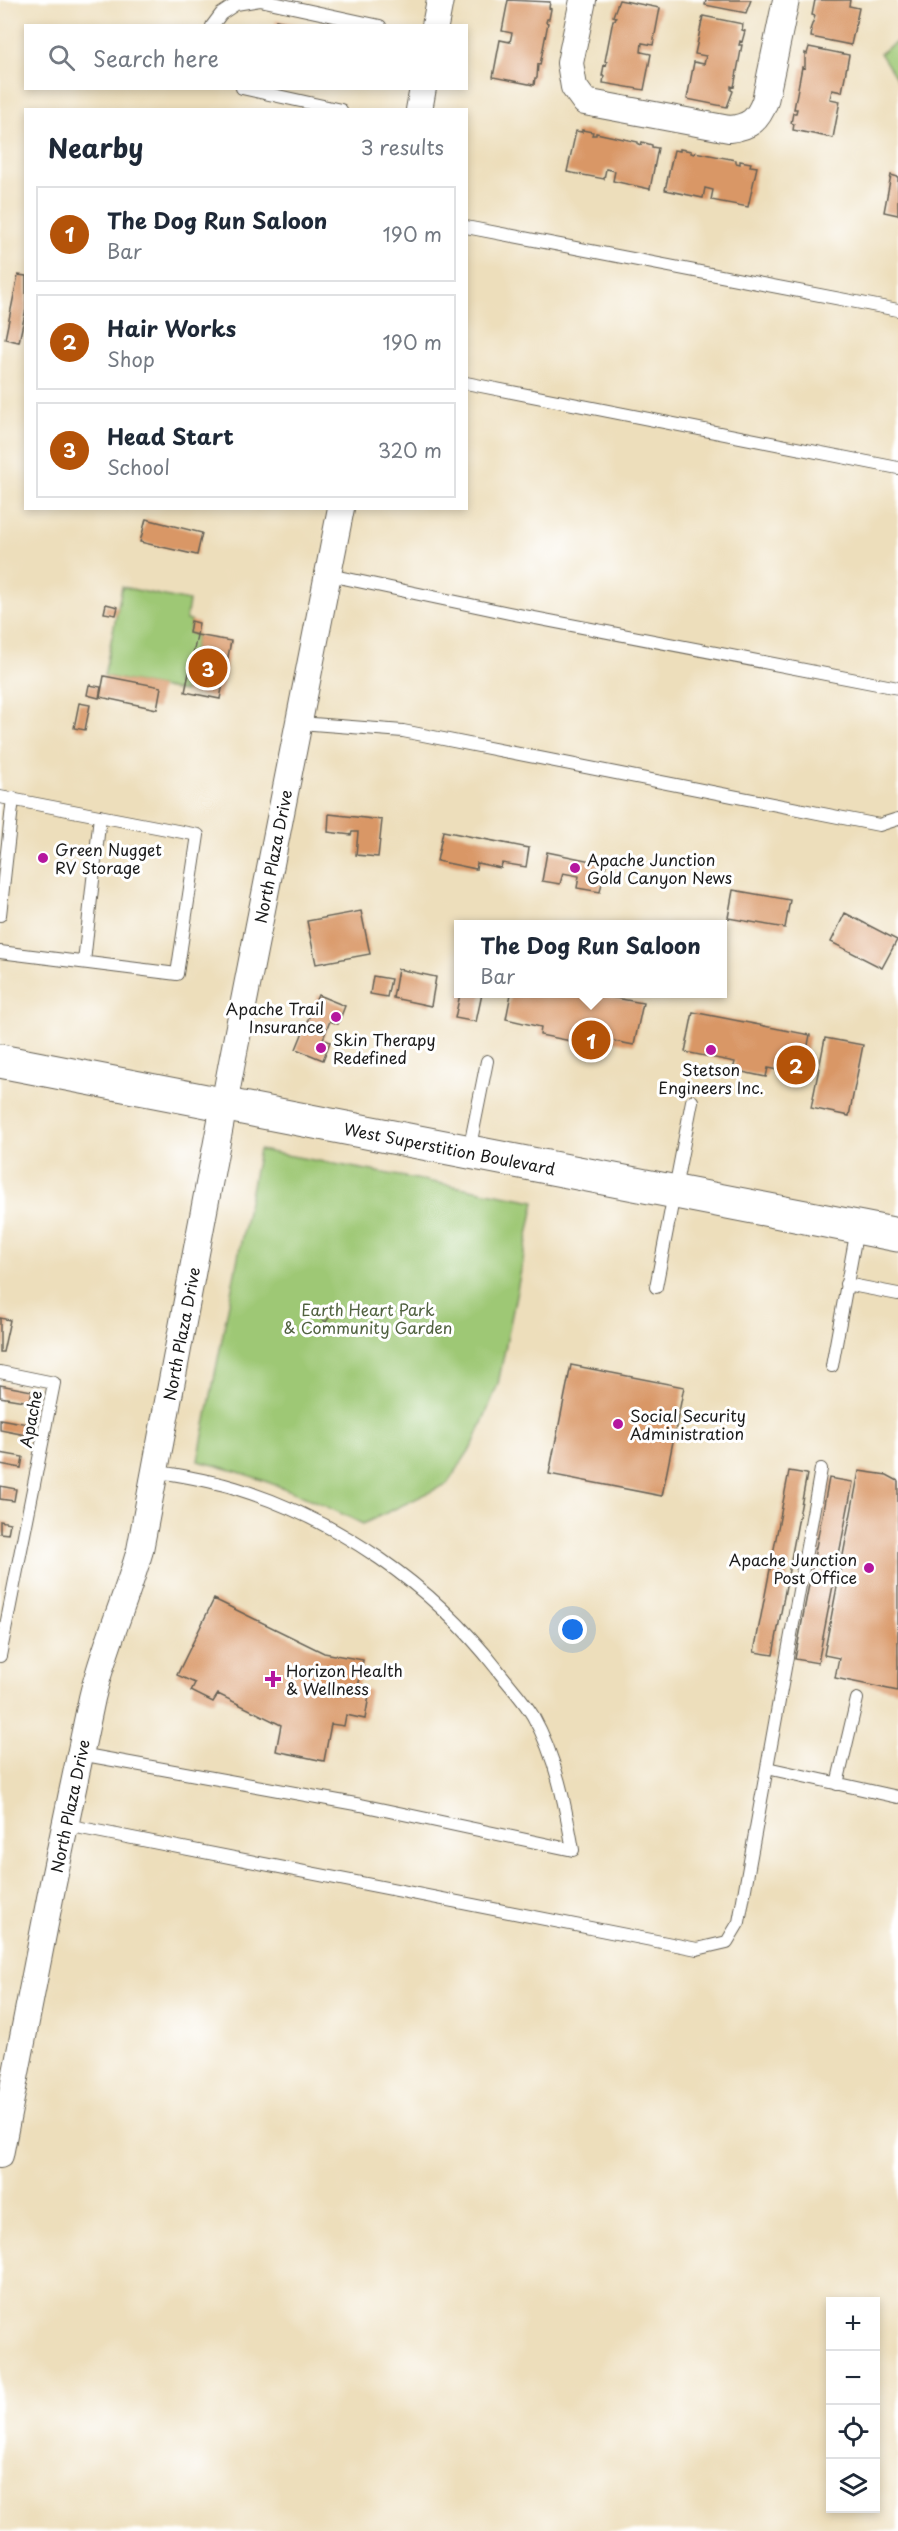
<!DOCTYPE html>
<html lang="en">
<head>
<meta charset="utf-8">
<style>
  :root { --surface:#fff; --page:#f6f6f7; --text:#1f2937; --muted:#747a83; --line:#e0e1e3; --accent:#b45309 }
  body { margin:0; font-family:"Playpen Sans",sans-serif; background:var(--page); color:var(--text) }
  .controls { position:absolute; right:18px; bottom:18px; display:grid; overflow:hidden; border-radius:0px; box-shadow:0 3px 9px #0003 }
  .controls button { width:54px; height:54px; display:grid; place-items:center; padding:0; border:0; border-bottom:2px solid var(--line); background:var(--surface); color:var(--text); font:30px sans-serif }
  .you { position:absolute; left:573px; top:1630px; width:21px; height:21px; margin:-15px; border:4px solid #fff; border-radius:50%; background:#1a73e8; box-shadow:0 0 0 9px #1a73e833 }
  .badge { display:grid; place-items:center; width:39px; height:39px; border-radius:50%; background:var(--accent); color:#fff; font-size:20px; font-weight:700 }
  .pin { position:absolute; translate:-50% -50%; border:3px solid #fff; box-shadow:0 2px 6px #0006 }
  .popup { position:absolute; left:454px; top:920px; width:273px; height:78px; box-sizing:border-box; display:grid; place-content:center; border-radius:0px; background:var(--surface); filter:drop-shadow(0 2px 4px #0005); font-size:20px; white-space:nowrap; color:var(--muted) }
  .popup b { font-size:22px; color:var(--text) }
  .popup::after { content:''; position:absolute; left:50%; top:100%; margin-left:-12px; border:12px solid transparent; border-top-color:var(--surface) }
  .list { margin:0; padding:0; list-style:none }
  h2 { display:flex; justify-content:space-between; align-items:center; height:78px; margin:0; padding:0 24px; font-size:26px }
  h2 small { font-size:20px; font-weight:400; color:var(--muted) }
  .list li { display:grid; grid-template-columns:39px 1fr auto; gap:18px; align-items:center; box-sizing:border-box; height:96px; margin:0 12px 12px; padding:0 12px; border:2px solid var(--line); border-radius:0px }
  .list b { display:block; font-size:22px; white-space:nowrap }
  .list p { margin:0; font-size:20px; white-space:nowrap; color:var(--muted) }
  .list em { font-size:20px; font-style:normal; color:var(--muted) }
  .icon { flex:none; width:33px; height:33px; fill:none; stroke:currentColor; stroke-width:2; stroke-linecap:round; stroke-linejoin:round }
  .map { position:relative; flex:none; width:898px; height:2531px; overflow:hidden }
  .search { position:absolute; background:var(--surface); box-shadow:0 3px 9px #0003; left:24px; top:24px; width:444px; height:66px; display:flex; align-items:center; gap:15px; box-sizing:border-box; padding:0 21px; border-radius:0px; color:var(--muted); font-size:22px }
  .panel { position:absolute; background:var(--surface); box-shadow:0 3px 9px #0003; left:24px; top:108px; width:444px; height:402px; border-radius:0px }
  .map>svg:first-child { display:block }
  .green { fill:#9ec874; stroke:#5d7248; stroke-width:1.5 }
  .building { fill:#d99766 }
  .lines { fill:none; stroke-linecap:round; stroke-linejoin:round }
  .service-casing { stroke:#656054; stroke-width:14 }
  .minor-casing { stroke:#656054; stroke-width:28 }
  .secondary-casing { stroke:#656054; stroke-width:35 }
  .service { stroke:#fff; stroke-width:12 }
  .minor { stroke:#fff; stroke-width:26 }
  .secondary { stroke:#fff; stroke-width:33 }
  .poi-dot { fill:#b5179e; stroke:#fff; stroke-width:2 }
  .labels { text-anchor:middle; dominant-baseline:central; stroke-width:6; stroke-linejoin:round; paint-order:stroke }
  .poi-label { font-size:16px; fill:#1c1c1c; stroke:#fff; text-anchor:start }
  .street-label { font-size:16px; fill:#1c1c1c; stroke:#fff }
  .park-label { font-size:16px; fill:#50613f; stroke:#fff }
</style>
</head>
<body>
<div class="map">
<svg width="898" height="2531" viewBox="0 0 898 2531">
  <rect width="100%" height="100%" fill="#fff"/>
  <filter id="ink" filterUnits="userSpaceOnUse"><feTurbulence type="fractalNoise" baseFrequency=".0167" numOctaves="2"/><feDisplacementMap in="SourceGraphic" scale="12" xChannelSelector="R" yChannelSelector="G"/><feConvolveMatrix kernelMatrix="1 2 1 2 8 2 1 2 1" color-interpolation-filters="sRGB"/></filter>
  <filter id="wash" filterUnits="userSpaceOnUse"><feTurbulence type="fractalNoise" baseFrequency=".008" numOctaves="4" result="noise"/><feDisplacementMap in="SourceGraphic" scale="24" xChannelSelector="R" yChannelSelector="G"/><feGaussianBlur stdDeviation="1.35" result="paint"/><feColorMatrix in="noise" values="0 0 0 0 0 0 0 0 0 0 0 0 0 0 0 0 0 1.4 0 .05"/><feComposite in="paint" operator="in"/></filter>
  <g filter="url(#wash)">
    <rect width="100%" height="100%" fill="#eddebb"/>
    <path class="green" d="M898,41V81L880,53Z
      M122,587L189,601L186,620L191,621L189,633L197,635L185,692L104,676Z
      M259,1150L535,1201L498,1384L473,1445L447,1484L363,1524C308,1497 258,1475 198,1461Z"/>
    <g id="blocks">
      <path class="building" d="M508,0L550,2L549,8L551,9L549,19H547L546,22L548,23L540,65L538,64L537,78H535L534,85L493,77L500,40L510,42L512,33L502,31Z
        M619,0L660,8L653,45L642,43L641,52L651,54L644,90L603,83L604,76H602L604,65L606,66L607,62L605,61L613,20H615L616,17L613,16Z
        M706,0H751L746,13L705,5Z
        M815,0H850L849,6L859,8L851,45L811,37L812,30H810L815,16L812,15Z
        M703,16L743,24L742,30L745,31L742,42L740,41L739,45H742L734,87L731,86V90L733,91L727,107L687,99L694,62L704,64L706,56L695,54Z
        M276,20L297,24V26H275Z
        M809,47L849,55L842,92L832,90L830,99L840,101L833,138L793,130L794,124L791,123L793,113H796L797,109H794L802,67L805,68V53L807,54Z
        M582,130L593,132L592,135H596V133L638,142V144L641,145L642,142L652,145V147L658,148L650,189L613,181L615,171L606,169L604,179L567,172L576,131L582,132Z
        M680,149L691,151V153L694,154L695,152L736,160V163L740,164V161L751,163L750,166L757,167L748,207L711,200L713,190L705,188L703,198L665,190L674,150L680,151Z
        M891,175L898,177V215L884,212Z
        M18,275L26,276V309L19,342L5,339Z
        M146,519L202,533L197,555L140,542Z
        M106,604L118,607L116,615L104,613Z
        M191,621L199,623L197,635L189,633Z
        M197,635L231,641L220,699L185,692Z
        M104,676L161,687L157,709L100,697Z
        M89,685L101,687L99,698L87,695Z
        M79,703L90,705L85,730L74,728Z
        M329,814L382,820L378,857L356,855L358,832H352L351,835L328,832Z
        M443,831L529,848L526,867L502,863L501,868L477,863L476,869L437,861Z
        M547,852L606,864L600,892L577,888L579,876L563,873L560,884L542,881Z
        M733,890L790,900L785,928L728,918Z
        M361,911L370,954L316,964L307,921Z
        M845,913L897,940L882,968L831,942Z
        M398,969L436,977L431,1006L393,998Z
        M373,976L391,979L387,997L370,994Z
        M460,994H482L476,1022L455,1018Z
        M511,994H594L643,1003L634,1045L598,1038L597,1046L540,1035L541,1027L506,1019Z
        M318,995L345,1006L338,1024L330,1021L323,1039L330,1042L323,1060L296,1049Z
        M693,1012L810,1035L802,1075L768,1068L766,1077L733,1070L735,1062L685,1052Z
        M825,1038L863,1045L849,1116L811,1108Z
        M324,1307L332,1313L326,1322L318,1316Z
        M0,1318L10,1320L3,1352H0Z
        M571,1365L684,1387L662,1496L549,1474Z
        M0,1385L32,1391L30,1402L0,1397Z
        M0,1419L28,1424L26,1435L0,1430Z
        M0,1453L23,1457L21,1468L0,1464Z
        M789,1471L807,1474L773,1655L754,1652Z
        M859,1471L887,1475L898,1481V1691L835,1678L839,1658L824,1655Z
        M829,1478L853,1482L818,1663L795,1659Z
        M0,1486L16,1489L14,1501L0,1499Z
        M0,1521L10,1523L8,1534L0,1533Z
        M214,1599L324,1653L363,1660L358,1688L370,1690L365,1719L346,1715L344,1726L331,1724L324,1761L276,1751L281,1725L218,1694L213,1702L191,1691L195,1683L177,1675Z"/>
    </g>
  </g>
  <g filter="url(#ink)">
    <use href="#blocks" fill-opacity="0" stroke="#656054" stroke-width="1.5"/>
    <g class="lines">
      <defs>
        <path id="service" d="M212,26L221,14L236,4L260,0L380,26
          M242,88L341,110
          M466,227L898,310
          M466,383L898,468
          M329,575L509,613L898,688
          M300,723L403,731L879,825L898,819
          M0,797L198,835L177,974L0,952
          M0,915L13,798
          M84,962L100,816
          M469,1151L487,1061
          M846,1284L898,1294
          M656,1287L692,1101
          M832,1366L857,1229
          M0,1372L54,1383L0,1656
          M80,1754L361,1805L573,1850C565,1804 556,1757 533,1716C523,1699 508,1684 497,1669C431,1584 338,1520 235,1488C209,1480 181,1476 155,1471
          M767,1768L898,1797
          M837,1784L857,1699
          M66,1825L697,1949L727,1942L739,1922L821,1469"/>
        <g id="minor">
          <path d="M583,0L570,63L574,87L585,102L729,129C750,127 758,120 765,101L786,0"/>
          <path d="M435,26L440,0"/>
          <path d="M419,110L423,88"/>
          <path id="s1" d="M0,2155L52,1888L92,1698C104,1647 126,1600 140,1550L233,1057L341,508"/>
        </g>
        <g id="secondary">
          <path id="s2" d="M0,1061L898,1235"/>
        </g>
      </defs>
      <use href="#service" class="service-casing"/>
      <use href="#minor" class="minor-casing"/>
      <use href="#secondary" class="secondary-casing"/>
      <use href="#service" class="service"/>
      <use href="#minor" class="minor"/>
      <use href="#secondary" class="secondary"/>
    </g>
  </g>
  <g class="poi-dot">
    <circle cx="43" cy="858" r="6"/>
    <circle cx="575" cy="868" r="6"/>
    <circle cx="336" cy="1017" r="6"/>
    <circle cx="321" cy="1048" r="6"/>
    <circle cx="711" cy="1050" r="6"/>
    <circle cx="618" cy="1424" r="6"/>
    <circle cx="869" cy="1568" r="6"/>
    <path d="M270 1670h6v6h6v6h-6v6h-6v-6h-6v-6h6z"/>
  </g>
  <g class="labels">
    <g class="poi-label">
      <text x="55" y="849">Green Nugget<tspan x="55" dy="18">RV Storage</tspan></text>
      <text x="587" y="859">Apache Junction<tspan x="587" dy="18">Gold Canyon News</tspan></text>
      <text x="324" y="1008" text-anchor="end">Apache Trail<tspan x="324" dy="18">Insurance</tspan></text>
      <text x="333" y="1039">Skin Therapy<tspan x="333" dy="18">Redefined</tspan></text>
      <text x="711" y="1069" text-anchor="middle">Stetson<tspan x="711" dy="18">Engineers Inc.</tspan></text>
      <text x="630" y="1415">Social Security<tspan x="630" dy="18">Administration</tspan></text>
      <text x="857" y="1559" text-anchor="end">Apache Junction<tspan x="857" dy="18">Post Office</tspan></text>
      <text x="286" y="1670">Horizon Health<tspan x="286" dy="18">&amp; Wellness</tspan></text>
    </g>
    <g class="street-label">
      <text stroke="none"><textPath href="#s1" startOffset="1328">North Plaza Drive</textPath></text>
      <text stroke="none"><textPath href="#s2" startOffset="458">West Superstition Boulevard</textPath></text>
      <text stroke="none"><textPath href="#s1" startOffset="842">North Plaza Drive</textPath></text>
      <text transform="translate(30 1419) rotate(-79)">Apache</text>
      <text stroke="none"><textPath href="#s1" startOffset="356">North Plaza Drive</textPath></text>
    </g>
    <g class="park-label">
      <text x="368" y="1309">Earth Heart Park<tspan x="368" dy="18">&amp; Community Garden</tspan></text>
    </g>
  </g>
</svg>
<div class="controls">
<button>+</button>
<button>−</button>
<button><svg class="icon" aria-label="locate" viewBox="0 0 24 24"><circle cx="12" cy="12" r="6"/><path d="M12 2v4M12 18v4M2 12h4M18 12h4"/></svg></button>
<button><svg class="icon" aria-label="layers" viewBox="0 0 24 24"><path d="M12 4l9 5-9 5-9-5zM3 14l9 5 9-5"/></svg></button>
</div>
<div class="you"></div>
<div class="pin badge" style="left:591px;top:1040px">1</div>
<div class="popup"><b>The Dog Run Saloon</b>Bar</div>
<div class="pin badge" style="left:796px;top:1065px">2</div>
<div class="pin badge" style="left:208px;top:668px">3</div>
<div class="search"><svg class="icon" aria-label="search" viewBox="0 0 24 24"><circle cx="10" cy="10" r="6"/><path d="M15 15l6 6"/></svg>Search here</div>
<section class="panel">
<h2>Nearby<small>3 results</small></h2>
<ul class="list">
<li><span class="badge">1</span><div><b>The Dog Run Saloon</b><p>Bar</p></div><em>190 m</em></li>
<li><span class="badge">2</span><div><b>Hair Works</b><p>Shop</p></div><em>190 m</em></li>
<li><span class="badge">3</span><div><b>Head Start</b><p>School</p></div><em>320 m</em></li>
</ul>
</section>
</div>
</body>
</html>
